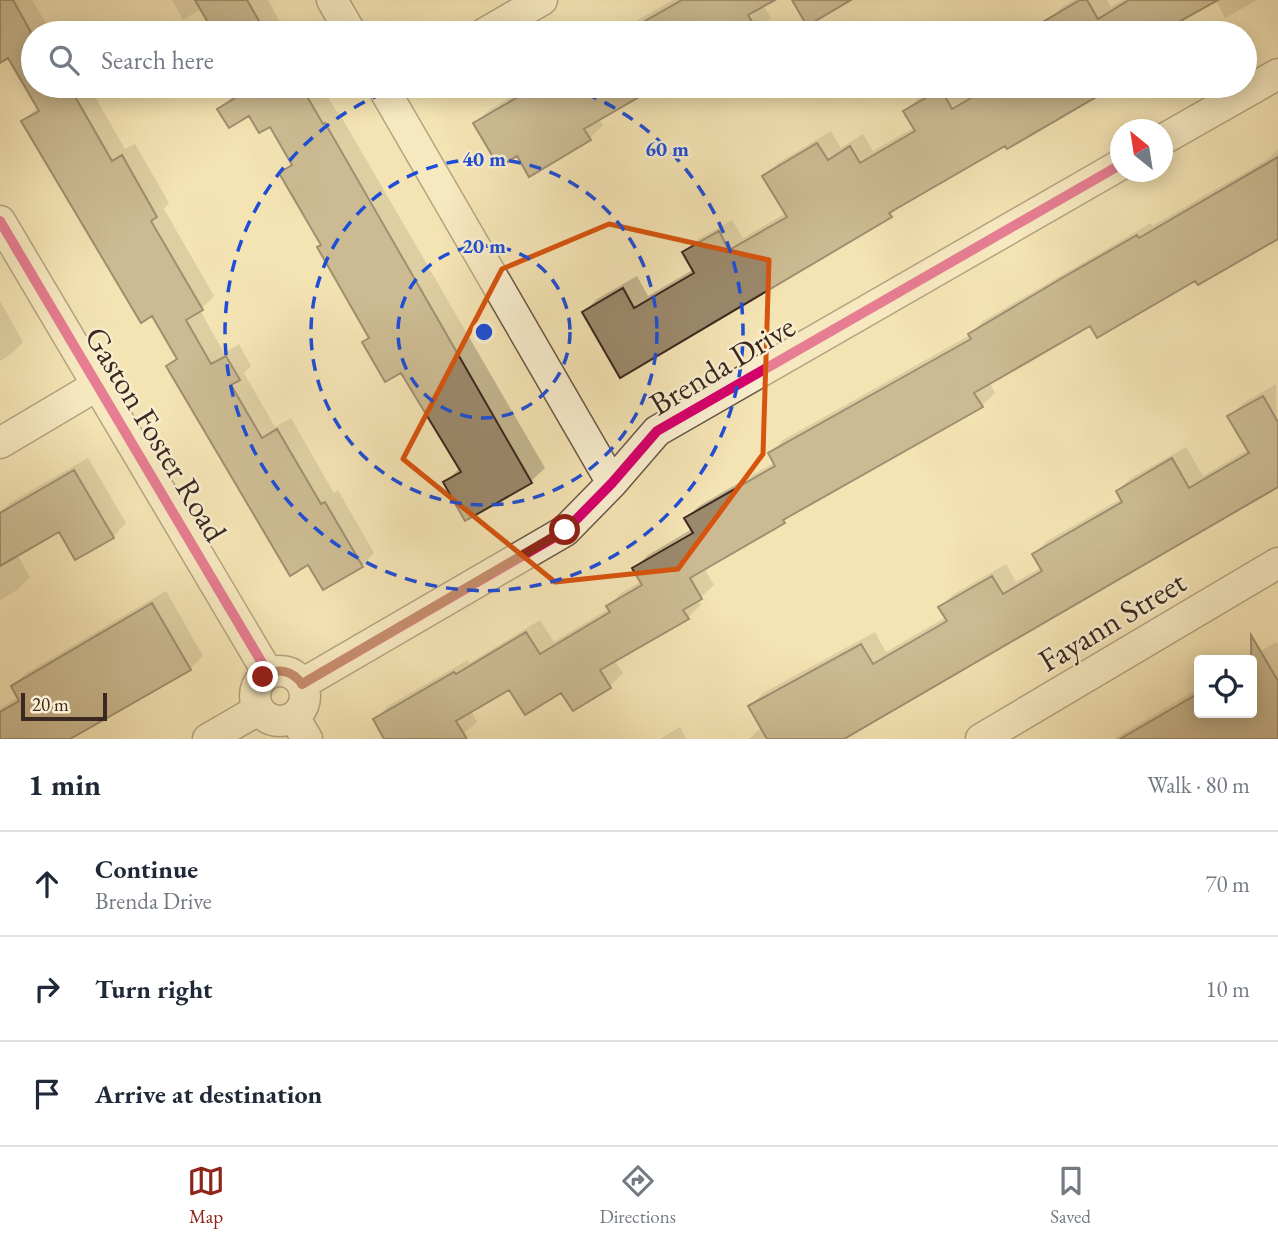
<!DOCTYPE html>
<html lang="en">
<head>
<meta charset="utf-8">
<style>
  :root { --surface:#fff; --page:#f2f2f3; --text:#1f2937; --muted:#747a83; --line:#e0e1e3; --accent:#8f2418 }
  body { margin:0; font-family:"EB Garamond",serif; background:var(--page); color:var(--text) }
  .controls { position:absolute; right:21px; bottom:21px; display:grid; overflow:hidden; border-radius:7px; box-shadow:0 4px 18px #0003 }
  .controls button { width:63px; height:63px; display:grid; place-items:center; padding:0; border:0; border-bottom:2px solid var(--line); background:var(--surface); color:var(--text); font:35px sans-serif }
  .compass { position:absolute; left:1110px; top:119px; width:63px; height:63px; border-radius:50%; background:var(--surface); box-shadow:0 4px 18px #0003; rotate:330deg }
  .scale { position:absolute; left:21px; bottom:18px; width:86px; box-sizing:border-box; padding-left:7px; border:4px solid #3b2820; border-top:0; font-size:19px; line-height:24px; white-space:nowrap; color:#3b2820; -webkit-text-stroke:5px #f8edce; paint-order:stroke }
  .stop { position:absolute; width:21px; height:21px; margin:-16px; border:5px solid #8f2418; border-radius:50%; background:#fff }
  .stop.end { background:#8f2418; border-color:#fff; box-shadow:0 2px 7px #0008 }
  .list { margin:0; padding:0; list-style:none }
  h2 { display:flex; justify-content:space-between; align-items:center; height:91px; margin:0; padding:0 28px; font-size:30px }
  h2 small { font-size:23px; font-weight:400; color:var(--muted) }
  .list li { display:grid; grid-template-columns:46px 1fr auto; gap:21px; align-items:center; box-sizing:border-box; height:105px; padding:0 28px; border-top:2px solid var(--line) }
  .list b { display:block; font-size:26px; white-space:nowrap }
  .list p { margin:0; font-size:23px; white-space:nowrap; color:var(--muted) }
  .list em { font-size:23px; font-style:normal; color:var(--muted) }
  .icon { flex:none; width:38px; height:38px; fill:none; stroke:currentColor; stroke-width:2; stroke-linecap:round; stroke-linejoin:round }
  .map { position:relative; flex:none; width:1278px; height:739px; overflow:hidden }
  .search { position:absolute; background:var(--surface); box-shadow:0 4px 18px #0003; left:21px; right:21px; top:21px; height:77px; display:flex; align-items:center; gap:18px; box-sizing:border-box; padding:0 24px; border-radius:38px; color:var(--muted); font-size:26px }
  .sheet { height:406px; background:var(--surface) }
  nav { display:flex; justify-content:space-around; align-items:center; box-sizing:border-box; height:98px; border-top:2px solid var(--line); background:var(--surface); font-size:19px; color:var(--muted) }
  nav a { display:grid; justify-items:center; gap:4px }
  nav .on { color:var(--accent) }
  .map>svg:first-child { display:block }
  .shadow { fill:#0003 }
  .building { fill:#9b896c; stroke:#3b2820; stroke-width:2 }
  .lines { fill:none; stroke-linecap:round; stroke-linejoin:round }
  .street-casing { stroke:#695745; stroke-width:33 }
  .street { stroke:#f8edce; stroke-width:30 }
  .cycleway-casing { stroke:#f8edce; stroke-width:15 }
  .cycleway { stroke:#d6006c; stroke-width:10 }
  .route { stroke:#8f2418; stroke-width:9 }
  .marked { fill:none; stroke:#d7540e; stroke-width:5; stroke-linejoin:round }
  .ring { fill:none; stroke:#1d4ed8; stroke-width:3.5; stroke-dasharray:12 9 }
  .labels { text-anchor:middle; dominant-baseline:central; stroke-width:5; stroke-linejoin:round; paint-order:stroke }
  .street-label { font-size:32px; fill:#3b2820; stroke:#f8edce }
  .centre { fill:#1d4ed8; stroke:#f8edce; stroke-width:3.5 }
  .ring-label { font-size:21px; text-anchor:middle; font-weight:bold; fill:#1d4ed8; stroke:#f8edce; stroke-width:5; stroke-linejoin:round; paint-order:stroke }
</style>
</head>
<body>
<div class="map">
<svg width="1278" height="739" viewBox="0 0 1278 739">
  <rect width="100%" height="100%" fill="#f4e3b3"/>
  <filter id="stains"><feTurbulence type="fractalNoise" baseFrequency=".00286" numOctaves="4"/><feColorMatrix values="0 0 0 0 .2 0 0 0 0 .09 0 0 0 0 .02 0 0 0 .5 -.17"/></filter>
  <radialGradient id="worn" r=".72"><stop offset=".6" stop-color="#630" stop-opacity="0"/><stop offset="1" stop-color="#630" stop-opacity=".3"/></radialGradient>
  <path class="shadow" d="M0,0H32L52,33H33V86H89L125,149L135,144L169,203L164,209L214,296L200,310L224,353L239,344L251,366L244,373L275,427L291,418L334,493L338,490L374,553L362,566L309,563L168,366L178,357L153,314L23,121L38,107L9,56L0,61Z
    M172,0H268L280,22L284,20L291,33H216L202,9L183,20Z
    M673,0H771L763,5L771,18L754,33H615Z
    M1074,0H1107L1111,7L1123,0H1215L1174,23L1181,33H1027L1048,21L1062,7Z
    M1216,0H1257L1225,18Z
    M229,86H321L337,112L338,111L545,468L531,481L466,519L445,482L460,468L401,370L364,342L370,337L322,244L281,173L293,162L271,124L250,114L219,109L235,94Z
    M530,86H654L598,118L603,125L589,139L518,154L476,123L489,110Z
    M939,86H959L966,97L985,86H1113L1008,147L1006,143L904,202L891,215L620,375L584,312L597,299L637,276L648,296L694,269L684,253L698,239L732,220L743,238L786,213L764,176L778,163L831,131L841,148L863,134L873,151L915,127L905,111L919,98Z
    M1278,149V238L1196,278L1091,324L989,382L995,393L982,406L793,513L784,522L704,568L714,585L698,600L701,605L687,618L614,660L623,673L609,687L562,690L510,688L471,710L477,722L457,739H386L375,720L388,706L468,660L469,663L540,620L554,642L610,608L608,606L621,593L642,581L634,569L648,555L692,529L686,519L699,506L775,462L770,454L783,440L970,335L983,321L1151,223L1152,226L1268,159Z
    M0,301L23,342L10,355L0,361Z
    M1276,384L1278,485L853,732L846,739H749L762,727L750,706L763,693L875,632L886,652L946,617L940,607L954,594L1006,564L1016,582L1042,567L1034,554L1047,541L1122,498L1118,491L1131,478L1186,447L1203,476L1249,449L1230,416L1243,403Z
    M88,458L126,523L113,537L59,529L17,554L30,577L17,590L0,600V512L11,502Z
    M166,591L203,656L190,669L67,739H46L41,730L26,739H0V708L19,697L13,686L26,673Z
    M1276,642L1278,645V737L1274,739H1113L1199,688V713H1252V660H1245Z
    M680,727L686,739H660Z"/>
  <path class="building" d="M0,0H13L33,36V86H69L112,161L122,155L157,217L151,221L203,310L186,320L211,364L226,356L240,380L231,385L262,438L277,429L321,504L325,502L363,567L323,590L308,565L290,576L166,366L177,359L152,316L141,323L21,121L39,111L8,58L0,63Z
    M195,0H247L266,33H214Z
    M682,0H775L748,15L759,33H624Z
    M792,0H851L807,26Z
    M1080,0H1087L1098,19L1129,0H1218L1159,33H1024Z
    M227,86H301L323,124L325,123L532,483L465,521L443,482L461,472L401,373L385,382L362,342L369,338L317,247L321,245L279,173L292,165L270,127L259,133L249,116L229,128L217,109L235,98Z
    M537,86H658L584,129L591,140L529,177L517,156L499,167L473,123Z
    M992,86H1115L1007,149L1005,146L889,213L892,217L620,378L582,312L623,288L634,308L694,273L682,252L719,231L729,250L787,217L762,176L817,143L828,160L850,146L860,163L915,131L903,111L941,89L952,109Z
    M1278,157V239L1198,285L1195,281L1097,338L1090,326L974,393L983,407L783,520L785,523L690,578L702,599L683,610L689,619L600,670L611,688L573,711L561,693L525,715L509,690L456,721L467,739H384L373,719L454,672L456,674L526,632L540,654L610,612L606,606L642,585L632,568L693,533L684,518L775,466L768,453L971,339L968,334L1062,278L1137,235L1139,238Z
    M1263,396L1278,422V487L844,739H767L748,706L861,644L873,664L947,621L938,607L992,576L1003,594L1042,571L1032,554L1122,502L1116,491L1172,458L1189,488L1249,453L1227,416Z
    M74,470L114,538L75,560L59,532L0,566V513Z
    M152,603L191,670L70,739H0V712L19,701L11,686Z
    M1251,635L1278,681V739H1120L1199,693V713H1252Z"/>
  <g class="lines">
    <defs>
      <path id="street" d="M332,0L351,33
        M485,33L542,0
        M382,86L612,483
        M1162,140L1278,74
        M0,221L268,673
        M0,443L96,386
        M255 696a25 25 0 1 1 50 0a25 25 0 1 1-50 0Z
        M302,684L565,531L612,483L657,431L1120,165
        M294,717L307,739
        M208,739L258,710
        M981,739L1278,563"/>
    </defs>
    <use href="#street" class="street-casing"/>
    <use href="#street" class="street"/>
    <defs>
      <path id="cycleway" d="M0,221L268,673
        M302,684L565,531L612,483L657,431L1120,165"/>
    </defs>
    <use href="#cycleway" class="cycleway-casing"/>
    <use href="#cycleway" class="cycleway"/>
  </g>
  <g class="lines">
    <path class="route" d="M263,677C277,667 292,670 302,684L565,530"/>
  </g>
  <path d="M0 0H1278V739H0ZM609,224L769,260L763,454L678,569L555,582L403,459L502,269Z" fill="#f4e3b3" fill-opacity=".55" fill-rule="evenodd"/>
  <path class="marked" d="M609,224L769,260L763,454L678,569L555,582L403,459L502,269Z"/>
  <g class="ring">
    <circle cx="484" cy="332" r="86"/>
    <circle cx="484" cy="332" r="173"/>
    <path d="M566 86A259 259 0 1 1 402 86"/>
  </g>
  <g class="labels">
    <g class="street-label">
      <text transform="translate(722 365) rotate(-31)">Brenda Drive</text>
      <text transform="translate(156 434) rotate(59)">Gaston Foster Road</text>
      <text transform="translate(1112 621) rotate(-31)">Fayann Street</text>
    </g>
  </g>
  <circle cx="484" cy="332" r="10" class="centre"/>
  <g class="ring-label">
    <text x="667" y="156">60 m</text>
    <text x="484" y="166">40 m</text>
    <text x="484" y="253">20 m</text>
  </g>
  <rect width="100%" height="100%" filter="url(#stains)"/>
  <rect width="100%" height="100%" fill="url(#worn)"/>
</svg>
<div class="controls">
<button><svg class="icon" aria-label="locate" viewBox="0 0 24 24"><circle cx="12" cy="12" r="6"/><path d="M12 2v4M12 18v4M2 12h4M18 12h4"/></svg></button>
</div>
<svg class="compass" viewBox="-18 -18 36 36"><path d="M0-13l5 13h-10z" fill="#e53935"/><path d="M0 13l5-13h-10z" fill="#747a83"/></svg>
<div class="scale">20 m</div>
<div class="stop" style="left:565px;top:530px"></div>
<div class="stop end" style="left:263px;top:677px"></div>
<div class="search"><svg class="icon" aria-label="search" viewBox="0 0 24 24"><circle cx="10" cy="10" r="6"/><path d="M15 15l6 6"/></svg>Search here</div>
</div>
<section class="sheet">
<h2>1 min<small>Walk · 80 m</small></h2>
<ul class="list">
<li><svg class="icon" aria-label="ahead" viewBox="0 0 24 24"><path d="M12 20V5M6 11l6-6 6 6"/></svg><div><b>Continue</b><p>Brenda Drive</p></div><em>70 m</em></li>
<li><svg class="icon" aria-label="right" viewBox="0 0 24 24"><path d="M7 20v-9h11M14 6l5 5-5 5"/></svg><div><b>Turn right</b></div><em>10 m</em></li>
<li><svg class="icon" aria-label="arrive" viewBox="0 0 24 24"><path d="M6 21V4h12l-3 4 3 4H6"/></svg><div><b>Arrive at destination</b></div></li>
</ul>
</section>
<nav>
<a class="on"><svg class="icon" aria-label="map" viewBox="0 0 24 24"><path d="M3 6l6-2 6 2 6-2v14l-6 2-6-2-6 2zM9 4v14M15 6v14"/></svg>Map</a>
<a><svg class="icon" aria-label="directions" viewBox="0 0 24 24"><path d="M12 3l9 9-9 9-9-9zM9 14v-3h6M13 9l2 2-2 2"/></svg>Directions</a>
<a><svg class="icon" aria-label="saved" viewBox="0 0 24 24"><path d="M7 4h10v16l-5-4-5 4z"/></svg>Saved</a>
</nav>
</body>
</html>
